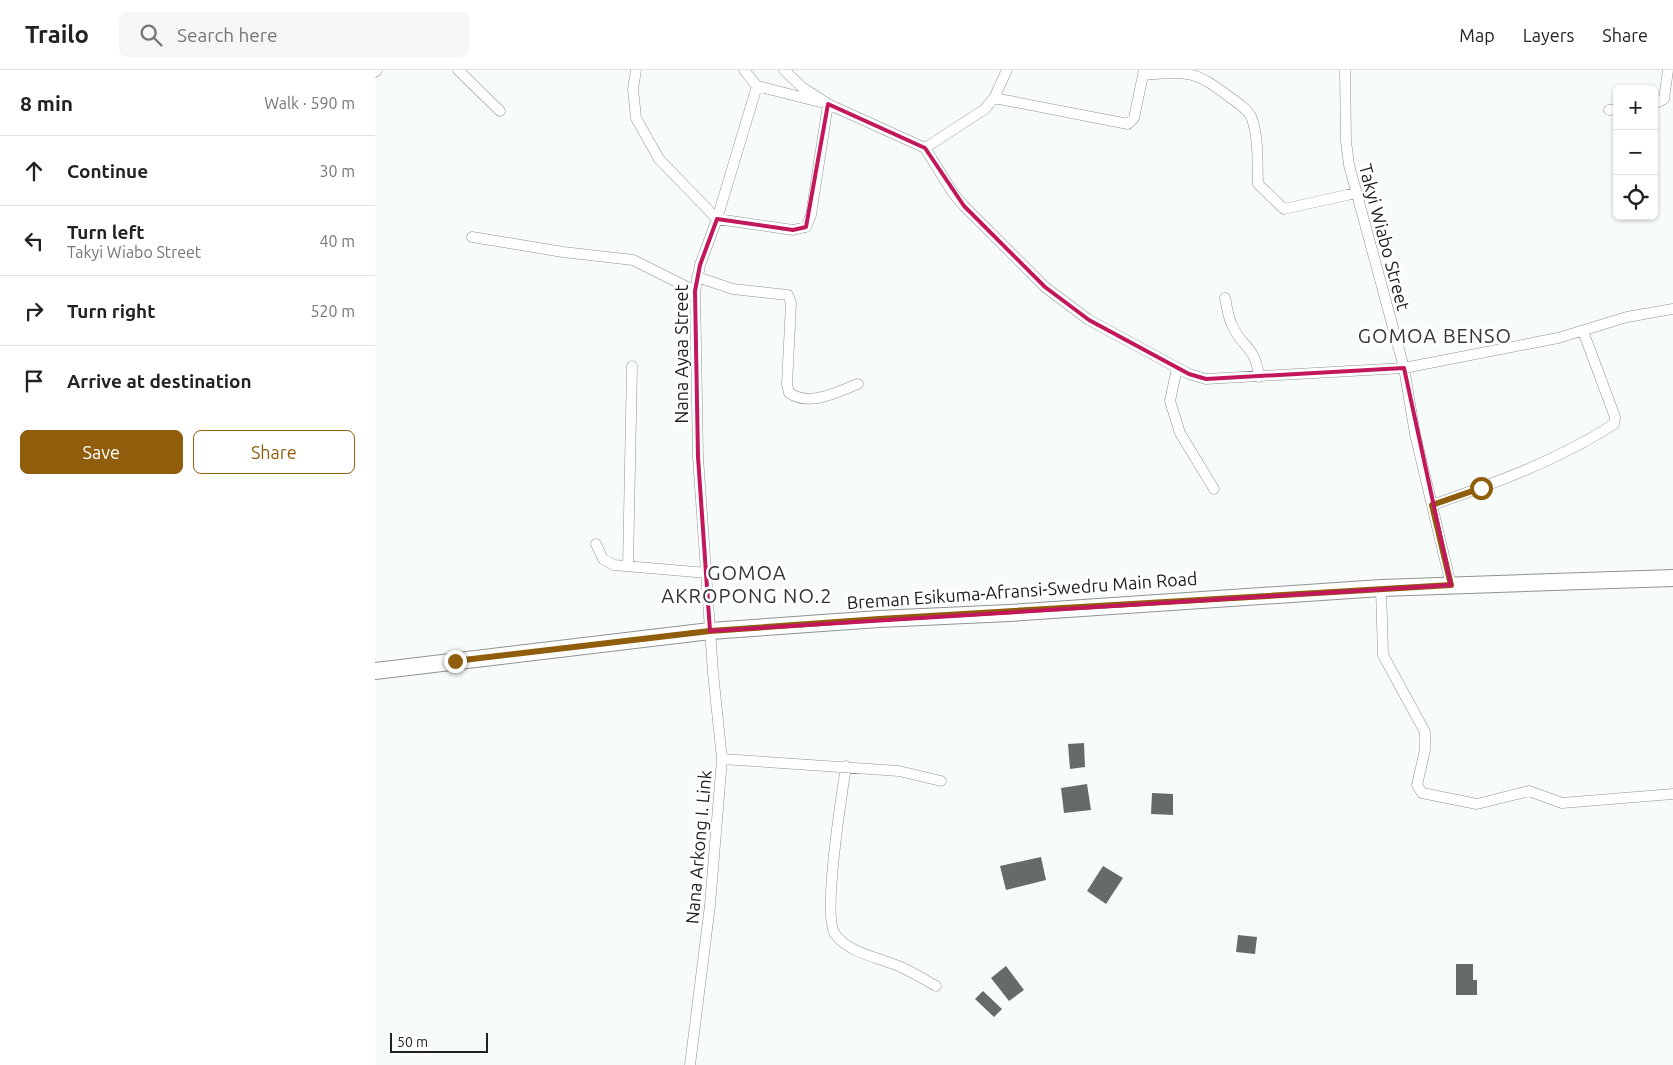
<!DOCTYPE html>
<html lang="en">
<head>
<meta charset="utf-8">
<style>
  :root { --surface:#fff; --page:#f6f6f6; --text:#222; --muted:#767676; --line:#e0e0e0; --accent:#905d0d }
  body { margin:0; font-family:Ubuntu,sans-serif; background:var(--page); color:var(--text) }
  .controls { position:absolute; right:15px; top:15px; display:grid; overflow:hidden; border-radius:8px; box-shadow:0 1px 4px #0004 }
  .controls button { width:45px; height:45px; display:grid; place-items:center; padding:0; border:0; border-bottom:1px solid var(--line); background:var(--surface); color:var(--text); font:25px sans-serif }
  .scale { position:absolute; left:15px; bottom:12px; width:98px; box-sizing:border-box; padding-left:5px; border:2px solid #202121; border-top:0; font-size:14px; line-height:18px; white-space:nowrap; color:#202121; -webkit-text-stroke:4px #fff; paint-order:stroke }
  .stop { position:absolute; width:15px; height:15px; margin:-11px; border:4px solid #905d0d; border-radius:50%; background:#fff }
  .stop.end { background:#905d0d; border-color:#fff; box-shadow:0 1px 5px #0008 }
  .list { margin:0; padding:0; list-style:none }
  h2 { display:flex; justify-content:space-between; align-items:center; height:65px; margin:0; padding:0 20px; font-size:21px }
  h2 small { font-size:16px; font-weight:400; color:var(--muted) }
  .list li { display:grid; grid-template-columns:32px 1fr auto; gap:15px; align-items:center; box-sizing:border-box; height:70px; padding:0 20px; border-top:1px solid var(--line) }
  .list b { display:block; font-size:19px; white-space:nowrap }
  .list p { margin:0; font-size:16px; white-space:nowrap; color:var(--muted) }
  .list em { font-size:16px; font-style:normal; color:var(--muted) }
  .actions { display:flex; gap:10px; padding:15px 20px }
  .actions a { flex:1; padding:11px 0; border:1px solid var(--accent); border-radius:8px; text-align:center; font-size:18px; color:var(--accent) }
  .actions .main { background:var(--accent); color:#fff }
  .icon { flex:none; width:28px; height:28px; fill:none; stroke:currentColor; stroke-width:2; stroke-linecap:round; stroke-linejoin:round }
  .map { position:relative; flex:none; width:1298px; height:995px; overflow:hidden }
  header { display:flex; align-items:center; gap:30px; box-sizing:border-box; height:70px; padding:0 25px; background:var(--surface); border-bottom:1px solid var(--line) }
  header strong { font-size:24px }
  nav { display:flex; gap:28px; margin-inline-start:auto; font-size:18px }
  .search { width:350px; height:45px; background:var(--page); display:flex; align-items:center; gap:12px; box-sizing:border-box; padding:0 18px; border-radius:8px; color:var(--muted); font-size:19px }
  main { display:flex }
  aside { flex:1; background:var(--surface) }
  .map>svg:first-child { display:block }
  .building { fill:#676b68 }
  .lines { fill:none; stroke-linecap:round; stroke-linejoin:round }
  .minor-casing { stroke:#8f9392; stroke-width:11 }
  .primary-casing { stroke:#8f9392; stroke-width:18 }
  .minor { stroke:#fff; stroke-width:10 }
  .primary { stroke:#fff; stroke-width:16 }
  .route { stroke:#905d0d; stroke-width:6 }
  .marked { fill:none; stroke:#c2185b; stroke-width:4; stroke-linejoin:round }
  .labels { text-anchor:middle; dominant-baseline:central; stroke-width:5; stroke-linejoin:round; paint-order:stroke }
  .street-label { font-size:18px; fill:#202121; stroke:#fff }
  .quarter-label { font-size:20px; letter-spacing:1px; fill:#323634; stroke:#fff }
</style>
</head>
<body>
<header>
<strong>Trailo</strong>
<div class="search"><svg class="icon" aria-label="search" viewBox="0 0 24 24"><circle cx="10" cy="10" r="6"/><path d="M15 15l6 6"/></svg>Search here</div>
<nav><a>Map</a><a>Layers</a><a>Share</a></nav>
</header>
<main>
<aside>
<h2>8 min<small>Walk · 590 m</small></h2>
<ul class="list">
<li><svg class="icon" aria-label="ahead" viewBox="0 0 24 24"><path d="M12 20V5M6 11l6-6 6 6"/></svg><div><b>Continue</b></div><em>30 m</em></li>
<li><svg class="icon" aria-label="left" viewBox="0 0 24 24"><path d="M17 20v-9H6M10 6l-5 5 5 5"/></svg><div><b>Turn left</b><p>Takyi Wiabo Street</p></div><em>40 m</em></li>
<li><svg class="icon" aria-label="right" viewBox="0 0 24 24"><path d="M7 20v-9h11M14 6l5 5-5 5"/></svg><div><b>Turn right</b></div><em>520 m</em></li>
<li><svg class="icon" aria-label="arrive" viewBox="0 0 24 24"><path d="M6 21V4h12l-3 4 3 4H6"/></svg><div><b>Arrive at destination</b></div></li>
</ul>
<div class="actions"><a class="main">Save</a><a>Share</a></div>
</aside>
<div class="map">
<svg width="1298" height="995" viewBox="0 0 1298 995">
  <rect width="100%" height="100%" fill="#f7fcfa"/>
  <path class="building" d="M709,673L710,697L695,699L693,674Z
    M712,714L716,740L689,743L686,718Z
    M777,723L798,724V745L776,744Z
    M666,787L671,810L631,820L625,796Z
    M728,796L748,808L731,834L712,821Z
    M863,865L882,867L880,884L861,882Z
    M1081,894H1098V910H1102V925H1081Z
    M631,896L649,920L634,931L616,908Z
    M608,921L627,939L619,947L600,929Z"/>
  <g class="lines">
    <defs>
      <path id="minor" d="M83,0L125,41
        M261,0L258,19L261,48L284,89L342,149L418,160L431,157L436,145L453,34
        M369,0L382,16L445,32
        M409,0L428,18L453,34L550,78L578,123L589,136L670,217L714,250L814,304L831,309L1029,298L1183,268L1252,247L1298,239
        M970,0L971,71L974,95L1029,298L1040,364L1076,515
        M0,2L2,0
        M768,5C814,1 819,0 856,28C864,34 874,40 877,49C884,69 882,94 883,114L909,139L981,123
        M619,28L753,54L759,48L769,0
        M1279,34L1289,29L1293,0
        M1234,40L1242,39
        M550,78L610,39L619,28L632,0
        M97,167L188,182L258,190L320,221
        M322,207L358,219L413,225L416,233L412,314L414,323C436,337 461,322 483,314
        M850,228C852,237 853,247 857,255C867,279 880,274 884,307
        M802,298L795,331L805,363L839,419
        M1057,435C1118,414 1184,390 1239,354L1240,347L1208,261
        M221,474L228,489L239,495L332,503
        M253,496L257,296
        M1006,518L1008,585L1050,662V680L1042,715L1047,723L1102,734L1154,721L1187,733L1298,724
        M347,689L524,701L566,711
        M471,696C467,724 447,845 460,864C474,884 507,888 528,898C539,903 550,910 561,916
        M315,995L335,835L347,689L338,603L323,387L320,221L325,195L342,149L382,16"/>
      <path id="primary" d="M0,601L335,561L504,549L634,543L1006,518L1298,508"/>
    </defs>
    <use href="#minor" class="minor-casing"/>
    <use href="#primary" class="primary-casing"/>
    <use href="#minor" class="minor"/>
    <use href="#primary" class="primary"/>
  </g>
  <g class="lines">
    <path class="route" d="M80,591L335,561L504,549L1076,515L1057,435L1106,418"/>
  </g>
  <path class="marked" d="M453,34L550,78L589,136L670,217L714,250L814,304L831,309L1029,298L1076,515L335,561L323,387L320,221L325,195L342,149L418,160L431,157Z"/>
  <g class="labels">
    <g class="street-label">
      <text transform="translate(1010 167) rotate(75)">Takyi Wiabo Street</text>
      <text transform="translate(306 284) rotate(-90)">Nana Ayaa Street</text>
      <text transform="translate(647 520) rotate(-4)">Breman Esikuma-Afransi-Swedru Main Road</text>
      <text transform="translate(323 777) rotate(-85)">Nana Arkong I. Link</text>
    </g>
    <g class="quarter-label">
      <text x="1060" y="265">GOMOA BENSO</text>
      <text x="372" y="502">GOMOA<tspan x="372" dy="23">AKROPONG NO.2</tspan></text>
    </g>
  </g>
</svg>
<div class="controls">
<button>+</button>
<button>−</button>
<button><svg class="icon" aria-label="locate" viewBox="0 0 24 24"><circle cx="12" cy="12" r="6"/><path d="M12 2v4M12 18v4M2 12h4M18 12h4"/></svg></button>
</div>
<div class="scale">50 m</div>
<div class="stop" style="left:1106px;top:418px"></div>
<div class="stop end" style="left:80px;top:591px"></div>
</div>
</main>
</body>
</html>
